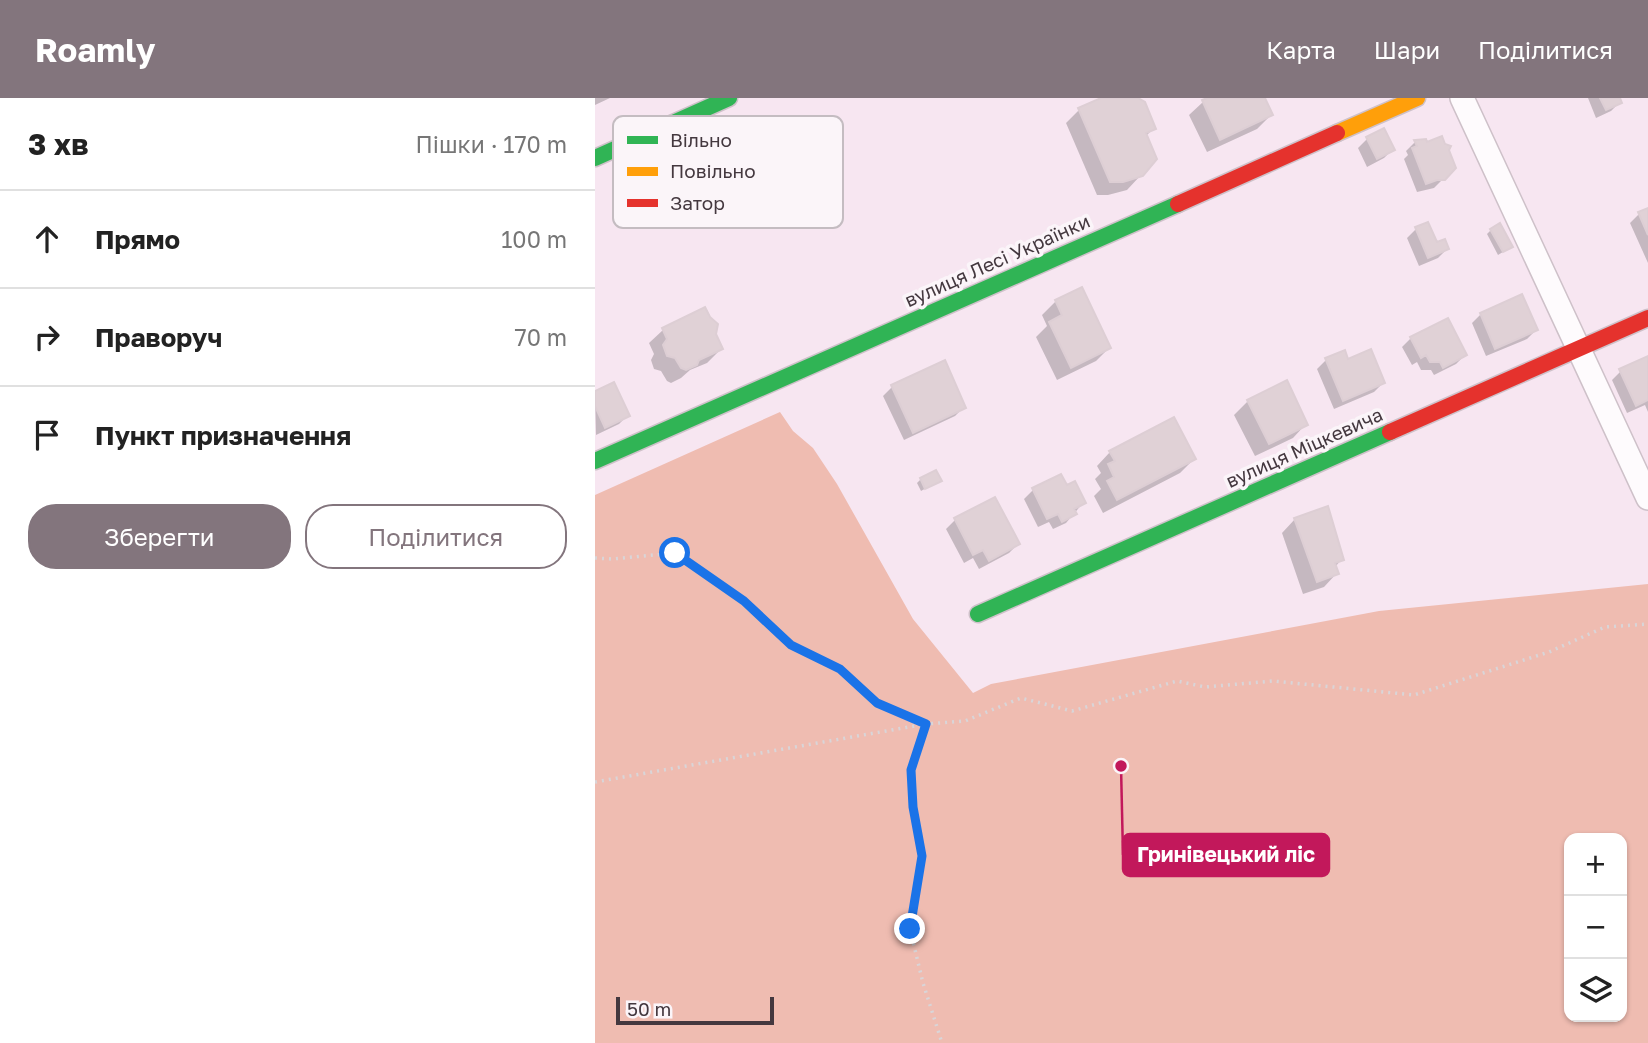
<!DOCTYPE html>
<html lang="uk">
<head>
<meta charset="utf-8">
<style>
  :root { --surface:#fff; --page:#f2f2f2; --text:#222; --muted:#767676; --line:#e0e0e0; --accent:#83757d }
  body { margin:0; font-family:"Golos Text",sans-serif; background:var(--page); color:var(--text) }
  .controls { position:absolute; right:21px; bottom:21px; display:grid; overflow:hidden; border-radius:14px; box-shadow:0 2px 5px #0004 }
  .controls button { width:63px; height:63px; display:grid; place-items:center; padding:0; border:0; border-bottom:2px solid var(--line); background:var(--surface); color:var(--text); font:35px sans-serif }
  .scale { position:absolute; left:21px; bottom:18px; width:158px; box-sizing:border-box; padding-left:7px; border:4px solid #44383f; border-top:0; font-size:19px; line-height:24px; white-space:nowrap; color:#44383f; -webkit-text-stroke:5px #fbf5f9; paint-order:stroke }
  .stop { position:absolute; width:21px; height:21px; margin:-16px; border:5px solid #1a73e8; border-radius:50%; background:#fff }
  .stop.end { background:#1a73e8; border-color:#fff; box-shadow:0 2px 7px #0008 }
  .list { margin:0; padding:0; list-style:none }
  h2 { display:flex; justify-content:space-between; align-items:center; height:91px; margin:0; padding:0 28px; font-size:30px }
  h2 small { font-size:23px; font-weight:400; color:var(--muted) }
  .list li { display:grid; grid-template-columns:46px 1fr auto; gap:21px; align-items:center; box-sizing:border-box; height:98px; padding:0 28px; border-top:2px solid var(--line) }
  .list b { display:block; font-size:26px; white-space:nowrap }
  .list em { font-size:23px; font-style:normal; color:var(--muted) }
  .actions { display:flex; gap:14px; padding:21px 28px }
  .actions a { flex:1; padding:16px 0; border:2px solid var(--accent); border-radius:28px; text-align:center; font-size:24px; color:var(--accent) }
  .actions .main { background:var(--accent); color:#fff }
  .icon { flex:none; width:38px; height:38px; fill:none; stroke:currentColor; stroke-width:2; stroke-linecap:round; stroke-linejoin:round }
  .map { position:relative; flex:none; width:1053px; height:945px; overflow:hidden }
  header { display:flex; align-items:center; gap:42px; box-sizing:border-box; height:98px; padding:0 35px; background:var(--accent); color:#fff }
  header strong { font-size:33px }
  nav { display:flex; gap:38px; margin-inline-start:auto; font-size:24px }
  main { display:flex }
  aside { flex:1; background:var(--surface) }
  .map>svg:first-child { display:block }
  .forest { fill:#efbcb1; fill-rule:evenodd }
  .shadow { fill:#0003 }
  .building { fill:#e0d1d6; stroke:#ddced4; stroke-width:2 }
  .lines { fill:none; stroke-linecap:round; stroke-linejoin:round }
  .street-casing { stroke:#cec1c9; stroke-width:26 }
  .fast-casing { stroke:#cec1c9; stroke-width:19 }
  .slow-casing { stroke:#cec1c9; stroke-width:19 }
  .jam-casing { stroke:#cec1c9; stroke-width:19 }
  .path { stroke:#d9d5d8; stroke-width:3.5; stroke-dasharray:2 5; stroke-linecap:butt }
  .street { stroke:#fefbfd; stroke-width:23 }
  .fast { stroke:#30b455; stroke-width:16 }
  .slow { stroke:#ff9f0a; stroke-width:16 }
  .jam { stroke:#e5322d; stroke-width:16 }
  .route { stroke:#1a73e8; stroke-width:9 }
  .labels { text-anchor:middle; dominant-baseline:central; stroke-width:7; stroke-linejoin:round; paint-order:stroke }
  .street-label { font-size:19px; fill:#44383f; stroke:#fbf5f9 }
  .key { fill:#fbf5f9; stroke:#c4bcc1; stroke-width:2 }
  .key-label { font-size:19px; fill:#44383f }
  .leader { fill:none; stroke:#c2185b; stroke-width:2.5 }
  .callout-dot { fill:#c2185b; stroke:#fbf5f9; stroke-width:2.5 }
  .callout { fill:#c2185b; stroke:#c2185b; stroke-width:2.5 }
  .callout-label { font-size:21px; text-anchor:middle; font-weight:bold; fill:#fff }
</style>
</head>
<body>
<header>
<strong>Roamly</strong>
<nav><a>Карта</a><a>Шари</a><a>Поділитися</a></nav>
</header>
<main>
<aside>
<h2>3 хв<small>Пішки · 170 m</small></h2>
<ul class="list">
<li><svg class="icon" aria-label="ahead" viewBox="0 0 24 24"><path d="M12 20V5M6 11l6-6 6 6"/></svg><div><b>Прямо</b></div><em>100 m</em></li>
<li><svg class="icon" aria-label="right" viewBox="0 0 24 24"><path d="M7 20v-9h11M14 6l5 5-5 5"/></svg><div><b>Праворуч</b></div><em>70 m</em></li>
<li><svg class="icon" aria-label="arrive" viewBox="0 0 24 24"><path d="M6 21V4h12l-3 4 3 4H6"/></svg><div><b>Пункт призначення</b></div></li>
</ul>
<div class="actions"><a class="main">Зберегти</a><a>Поділитися</a></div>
</aside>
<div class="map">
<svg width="1053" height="945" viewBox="0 0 1053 945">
  <rect width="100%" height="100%" fill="#f7e6f1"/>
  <path class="forest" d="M185,314L198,333L218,350L242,386L318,521L378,595L396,586L784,513L1053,486V945H0V397ZM974,740H1027V919H974Z"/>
  <path class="shadow" d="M0,0H15L0,7Z
    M510,0H540L559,30L551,38L546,77L532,92L513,97H502L471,25L484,12Z
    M616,0H668L676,17L662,31L612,54L594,17L608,4Z
    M993,0H1025L1023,1L1025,4L1016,13L1001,20Z
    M789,32L798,51L789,60L772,69L763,50L772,41Z
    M820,44L853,52L859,70L839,90L822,94L809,61L813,57L811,53Z
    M1053,112V165L1035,125L1044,116Z
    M832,126L841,147L852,151L843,160L824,168L812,140L821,131Z
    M896,132L916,149L903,157L892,136Z
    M926,199L941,232L932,241L891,258L877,225L886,216Z
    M461,203L514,250L501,263L462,282L441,239L452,228L447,217Z
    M114,221L126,251L112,265L95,272L86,280L76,285L72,283L66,273L59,271L56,262L59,256L54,245L68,232Z
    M816,240L870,257L861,266L839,277L836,272H826L822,264L817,267L807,249Z
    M1053,260V314L1050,307L1032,315L1017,282L1026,273Z
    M731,262L752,263L788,285L779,294L739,311L722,271Z
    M297,289L369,309L360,318L309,342L288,298Z
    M0,295L33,317L24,326L1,337Z
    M653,303L711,326L698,340L660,358L639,317Z
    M515,354L599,361L585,375L508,415L499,398L506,391L500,381L506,375L502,368Z
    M465,378L471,390L488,405L471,425L458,431L454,424L443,429L429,401L438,392Z
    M326,381L345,382L326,393L322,385Z
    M700,421L747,461L740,469L742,475L729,489L708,496L687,435Z
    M360,422L423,446L414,455L384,471L378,460L369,465L351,431Z"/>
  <path class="building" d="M506,0H543L550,4L561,31L551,35L562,61L548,78L528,84H515L483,10Z
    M612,0H670L678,17L625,42L607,2Z
    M1005,0H1025L1027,5L1011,12Z
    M789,30L800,52L782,61L771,39Z
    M847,38L850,46L856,48L854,52L861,70L850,82H842L831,86L817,50L822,48L819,42L831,41L832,44Z
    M1053,110V137L1043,114Z
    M833,124L842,144L850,141L854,151L833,160L820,129Z
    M905,125L918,149L908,154L895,131Z
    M487,189L516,250L476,270L454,224L467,217L460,202Z
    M927,196L943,232L900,251L885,215Z
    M110,209L115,219L123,226L121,236L128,251L104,262L102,267L91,272L86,270L80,260L72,258L68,247L72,241L67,230Z
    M853,220L872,257L848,270L845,264H835L831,257L826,260L815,239Z
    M776,251L790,285L748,303L730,260L750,252L753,261Z
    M1053,258V302L1041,308L1024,271Z
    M350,262L371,310L318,335L296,287Z
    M692,282L713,327L674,346L652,302Z
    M19,284L35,318L10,330L0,308V293Z
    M579,319L601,361L522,402L512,383L519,379L513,366L520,363L514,353Z
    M341,372L347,383L330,391L325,380Z
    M466,376L472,387L480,383L491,405L479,411L482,416L467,424L463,416L452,421L437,390Z
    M400,399L425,446L394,463L388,452L378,457L359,420Z
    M733,408L749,462L740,465L744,476L722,484L699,420Z"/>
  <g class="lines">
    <defs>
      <path id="street" d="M867,0L1053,400"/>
      <path id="fast" d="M0,60L134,0
        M0,363L583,106
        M383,516L795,334"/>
      <path id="slow" d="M742,35L822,0"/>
      <path id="jam" d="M583,106L742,35
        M795,334L1053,220"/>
    </defs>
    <use href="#street" class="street-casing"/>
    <use href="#fast" class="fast-casing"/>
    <use href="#slow" class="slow-casing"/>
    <use href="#jam" class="jam-casing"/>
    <path class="path" d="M0,460L17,461L80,455L149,503L196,547L245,571L282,605L331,626L370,623L426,600L477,613L582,583L610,589L678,583L819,597L954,554L1010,529L1053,526
      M0,684L331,626L316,672L318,709L327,758L315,831L328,885L347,945"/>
    <use href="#street" class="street"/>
    <use href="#fast" class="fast"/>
    <use href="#slow" class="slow"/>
    <use href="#jam" class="jam"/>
  </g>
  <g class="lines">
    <path class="route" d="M80,455L149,503L196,547L245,571L282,605L331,626L316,672L318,709L327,758L315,831"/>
  </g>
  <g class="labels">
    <g class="street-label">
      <text transform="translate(402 162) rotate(-24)">вулиця Лесі Українки</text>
      <text transform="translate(709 349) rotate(-24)">вулиця Міцкевича</text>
    </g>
  </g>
  <rect x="18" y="18" width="230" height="112" rx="10" class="key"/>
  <rect x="32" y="38" width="31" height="8" fill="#30b455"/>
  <rect x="32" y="69" width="31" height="9" fill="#ff9f0a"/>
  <rect x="32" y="101" width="31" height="8" fill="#e5322d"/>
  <g class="key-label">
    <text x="75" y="49">Вільно</text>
    <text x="75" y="80">Повільно</text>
    <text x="75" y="112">Затор</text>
  </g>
  <path class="leader" d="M526 668L528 757"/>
  <circle class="callout-dot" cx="526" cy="668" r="7"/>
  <rect class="callout" x="528" y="736" width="206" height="42" rx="7"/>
  <g class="callout-label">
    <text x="631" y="764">Гринівецький ліс</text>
  </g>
</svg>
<div class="controls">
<button>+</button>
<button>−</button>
<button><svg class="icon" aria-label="layers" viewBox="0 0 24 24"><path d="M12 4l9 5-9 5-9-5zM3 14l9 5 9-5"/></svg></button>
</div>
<div class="scale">50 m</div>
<div class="stop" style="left:80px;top:455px"></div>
<div class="stop end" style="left:315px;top:831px"></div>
</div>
</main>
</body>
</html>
